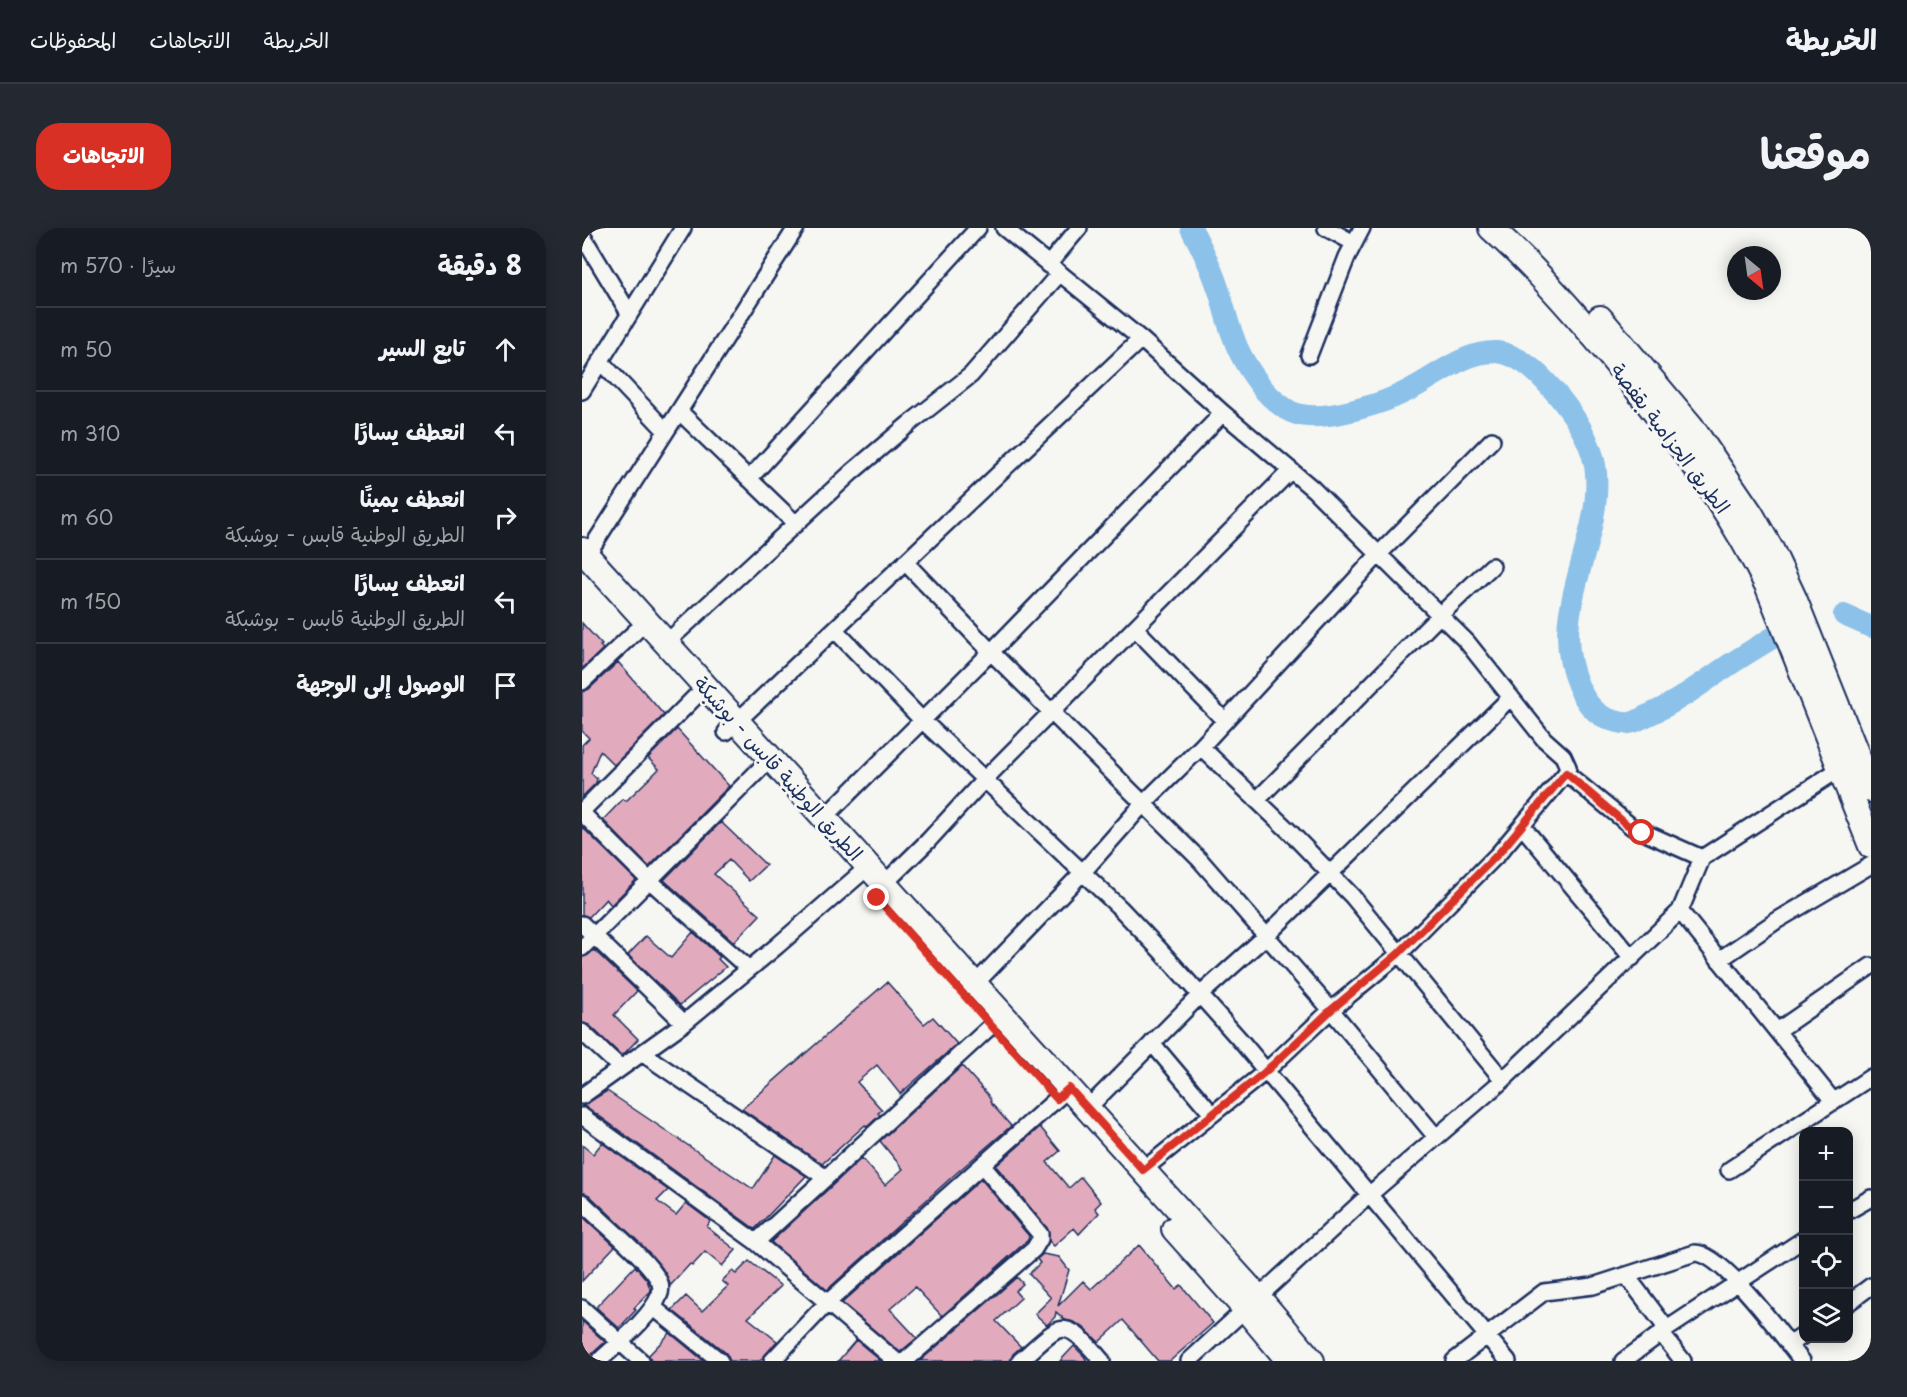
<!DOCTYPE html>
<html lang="ar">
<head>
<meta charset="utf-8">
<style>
  :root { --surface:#171b24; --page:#242831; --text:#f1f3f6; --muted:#9ea1a6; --line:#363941; --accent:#d93025 }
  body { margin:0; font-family:"Playpen Sans","Playpen Sans Arabic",sans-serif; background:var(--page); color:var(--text); direction:rtl }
  .controls { position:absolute; right:18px; bottom:18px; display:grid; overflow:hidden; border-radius:12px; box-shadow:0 3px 15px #0003 }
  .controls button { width:54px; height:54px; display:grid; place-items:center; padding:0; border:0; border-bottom:2px solid var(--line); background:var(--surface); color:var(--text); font:30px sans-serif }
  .compass { position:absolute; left:1145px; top:18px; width:54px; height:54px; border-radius:50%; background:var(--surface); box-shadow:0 3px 15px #0003; rotate:151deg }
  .stop { position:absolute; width:18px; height:18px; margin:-14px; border:4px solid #d93025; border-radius:50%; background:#fff }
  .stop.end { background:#d93025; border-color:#fff; box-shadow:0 2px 6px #0008 }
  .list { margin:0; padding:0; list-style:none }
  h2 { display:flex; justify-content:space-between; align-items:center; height:78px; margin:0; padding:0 24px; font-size:26px }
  h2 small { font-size:20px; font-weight:400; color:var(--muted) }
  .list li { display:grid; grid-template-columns:39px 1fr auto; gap:18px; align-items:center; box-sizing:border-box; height:84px; padding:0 24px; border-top:2px solid var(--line) }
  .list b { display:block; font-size:22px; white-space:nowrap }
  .list p { margin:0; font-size:20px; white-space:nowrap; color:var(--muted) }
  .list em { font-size:20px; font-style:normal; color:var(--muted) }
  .icon { flex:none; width:33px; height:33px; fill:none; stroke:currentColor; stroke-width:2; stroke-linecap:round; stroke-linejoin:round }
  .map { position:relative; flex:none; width:1289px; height:1133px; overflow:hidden; direction:ltr; border-radius:24px }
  header { display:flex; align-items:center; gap:36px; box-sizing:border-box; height:84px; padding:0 30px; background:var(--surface); border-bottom:2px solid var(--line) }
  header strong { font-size:28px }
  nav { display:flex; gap:33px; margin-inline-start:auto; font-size:21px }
  .intro { display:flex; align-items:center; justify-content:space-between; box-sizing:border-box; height:144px; padding:0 36px }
  h1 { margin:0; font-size:42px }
  .button { padding:15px 27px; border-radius:24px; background:var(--accent); color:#fff; font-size:21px; font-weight:700 }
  main { display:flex; gap:36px; padding:0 36px }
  aside { flex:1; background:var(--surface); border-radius:24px; box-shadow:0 3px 15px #0003 }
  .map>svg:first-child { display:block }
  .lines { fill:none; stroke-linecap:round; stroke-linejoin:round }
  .river { stroke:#8cc1e9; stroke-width:22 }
  .building { fill:#e2aabd; stroke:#1b2f5e; stroke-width:1.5 }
  .street-casing { stroke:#1b2f5e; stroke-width:20 }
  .primary-casing { stroke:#1b2f5e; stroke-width:28 }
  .street { stroke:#f6f6f2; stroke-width:15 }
  .primary { stroke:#f6f6f2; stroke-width:24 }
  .route { stroke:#d93025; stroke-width:8 }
  .labels { text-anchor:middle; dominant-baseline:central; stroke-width:6; stroke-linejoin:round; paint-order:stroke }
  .street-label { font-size:20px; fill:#1b2f5e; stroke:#f6f6f2 }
</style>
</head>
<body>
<header>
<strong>الخريطة</strong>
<nav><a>الخريطة</a><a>الاتجاهات</a><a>المحفوظات</a></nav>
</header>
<div class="intro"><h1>موقعنا</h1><a class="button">الاتجاهات</a></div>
<main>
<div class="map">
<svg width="1289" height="1133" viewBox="0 0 1289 1133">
  <rect width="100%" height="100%" fill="#f6f6f2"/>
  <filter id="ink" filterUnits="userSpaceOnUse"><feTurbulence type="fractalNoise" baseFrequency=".0167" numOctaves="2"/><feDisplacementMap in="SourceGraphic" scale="12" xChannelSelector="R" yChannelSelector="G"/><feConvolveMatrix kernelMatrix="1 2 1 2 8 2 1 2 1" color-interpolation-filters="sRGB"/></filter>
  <g filter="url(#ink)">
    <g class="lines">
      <path class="river" d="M609,0C620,20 630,41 637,63C642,78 645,94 651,108C657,127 670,147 683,163C689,170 703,182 712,185C739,196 804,175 829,161C856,147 883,123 915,124C940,126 963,152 978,170C994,190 1012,218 1014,245C1020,317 964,385 996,457C1001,469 1010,483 1022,489C1027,492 1042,496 1047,495C1052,495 1058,491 1062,489C1093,476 1120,455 1147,437C1162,427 1177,418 1192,409
        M1262,387L1289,399"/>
    </g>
    <path class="building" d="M0,395L20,417L18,418L21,421L0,441Z
      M36,434L82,487L32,537L18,523L9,545L15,551L14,555L0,569V517L7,510L0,503V464L7,461Z
      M95,501L147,558L67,639L21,592L41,571L44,573L77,541L66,530Z
      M139,594L184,637L167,653L147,632L132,646L178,687L152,714L82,652Z
      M0,599L54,652L29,677L24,671L7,689L0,687Z
      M111,704L138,729L136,731L144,739L98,777L46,727L64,708L89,730Z
      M12,722L55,763L32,787L56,811L40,828L7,797L0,795V729L6,727Z
      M305,754L342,796L351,789L375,816L318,866L295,837L275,854L300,882L296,885L298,887L285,899L283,897L240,936L160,881Z
      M380,838L405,866L409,873L408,874L429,898L371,948L245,1062L189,1014L280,930L303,957L321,941L298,913Z
      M25,863L171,961L193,927L224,948L173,1001L6,880L0,878Z
      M458,899L478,923L465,934L487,960L499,949L519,974L513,980L517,985L497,1006L492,1000L472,1018L467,1013L465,1000L414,938Z
      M20,915L86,962L75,973L94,987L104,975L128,993L125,999L154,1022L140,1038L123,1024L110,1038L108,1036L89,1057L88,1056L80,1040L61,1018L7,967L0,964V917L11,926Z
      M399,951L447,1008L446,1012L360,1088L333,1059L317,1073L308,1081L335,1110L318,1124L260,1075Z
      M0,988L33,1018L0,1053Z
      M557,1017L594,1061L599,1057L631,1095L588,1133H576L541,1092L517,1114L501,1099L492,1094L483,1092L474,1084L473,1089L465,1097L453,1086L469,1070L447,1046L458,1035L455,1031L461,1026L477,1029L487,1042L476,1078L501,1053L509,1061Z
      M167,1033L199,1058L166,1090L195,1113L178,1133H148L144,1125L90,1082L104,1068L120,1083L146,1058L140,1053L150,1043L154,1046Z
      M53,1038L65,1052L69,1063L52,1080L54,1082L37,1100L15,1080V1078Z
      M435,1049L441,1056L433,1063L439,1070L414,1093L439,1119L431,1126L428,1133H338Z
      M0,1093L23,1114L10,1126L8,1133H0Z
      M88,1105L122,1133H69L67,1127Z
      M274,1112L299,1133H256Z
      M492,1118L502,1128L505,1133H478Z"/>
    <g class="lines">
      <defs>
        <path id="street" d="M422,0L559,111L641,185L731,261L885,414L962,511L981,528L986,539L984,545L917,625L817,726L749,782L683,844L561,942
          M744,0L772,15
          M0,7L47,85
          M466,37L497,0
          M727,127L765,29L780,0
          M18,133L84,203
          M0,163L101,0
          M97,183L214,296
          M167,251L396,0
          M5,327L214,0
          M323,334L409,424L618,632L749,782L854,909
          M553,400L643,493
          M253,402L340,492L538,680L578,722L659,813L926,1133
          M84,415L270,244L327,196L389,147L477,46
          M0,454L54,403
          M144,504L559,111
          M619,519L707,603L770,668L921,852
          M984,545L1050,599L1120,630L1098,683L1252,874
          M675,572L858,387L910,338
          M0,583L113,469
          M0,585L67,652L167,741
          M242,590L409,424L641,185
          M940,598L1050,730
          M1120,630L1259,540
          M302,656L346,613L402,552L709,242
          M0,696L102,795
          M0,720L178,541
          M1137,732L1194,693L1289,637
          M393,756L500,645L562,575L619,519L797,326L910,212
          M1195,803L1289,738
          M0,804L39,840
          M570,815L630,886
          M60,825L244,950
          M0,868L102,795L195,718L286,639
          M505,881L618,767L684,708L929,469
          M0,888L174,1014L314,1133
          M1147,942L1289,849
          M0,974C18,993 69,1033 78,1055C79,1059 79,1064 77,1068C69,1089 34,1117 17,1133
          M1266,983L1289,970
          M174,1014L409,798
          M1044,1047L1085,1101
          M1266,1075L1289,1058
          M71,1079L138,1133
          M0,1080L59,1133
          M1079,1105L1101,1133
          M1207,1117L1222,1107
          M190,1133L245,1075L487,860
          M323,1133L452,1021L458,1011V1006L400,937
          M438,1133C479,1097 480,1085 520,1133
          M607,1133L787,967L921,852L1098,683
          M872,1133L962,1064L1011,1058L1113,1025C1141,1025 1201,1109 1220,1133
          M1041,1133L1085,1101L1222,1011"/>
        <path id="primary" d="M909,0C958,44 1000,93 1041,144C1096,212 1147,280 1186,359L1289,618
          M1018,90L1109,198L1169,286L1190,323L1212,370L1289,562
          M0,322L675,1068L730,1133
          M592,1001L666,1084L707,1133"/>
      </defs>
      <use href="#street" class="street-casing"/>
      <use href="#primary" class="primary-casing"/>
      <use href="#street" class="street"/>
      <use href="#primary" class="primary"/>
    </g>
  </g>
  <g class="lines" filter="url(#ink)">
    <path class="route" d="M295,670L475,871L487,860L561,942L683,844L749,782L816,726L917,625L984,545L1044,596L1060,605"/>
  </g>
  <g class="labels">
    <g class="street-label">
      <text transform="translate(1089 210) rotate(53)">الطريق الحزامية بقفصة</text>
      <text transform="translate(197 540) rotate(48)">الطريق الوطنية قابس - بوشبكة</text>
    </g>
  </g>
</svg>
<div class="controls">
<button>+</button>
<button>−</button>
<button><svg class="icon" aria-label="locate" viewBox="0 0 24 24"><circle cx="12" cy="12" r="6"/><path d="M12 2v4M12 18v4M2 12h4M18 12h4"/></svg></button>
<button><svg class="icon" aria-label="layers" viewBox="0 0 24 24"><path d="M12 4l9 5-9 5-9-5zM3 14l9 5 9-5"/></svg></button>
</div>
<svg class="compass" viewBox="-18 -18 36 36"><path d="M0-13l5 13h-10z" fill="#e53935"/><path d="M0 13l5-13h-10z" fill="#9ea1a6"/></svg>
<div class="stop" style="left:1060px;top:605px"></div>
<div class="stop end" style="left:295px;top:670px"></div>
</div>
<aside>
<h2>8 دقيقة<small>سيرًا · 570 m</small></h2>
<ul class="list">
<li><svg class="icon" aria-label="ahead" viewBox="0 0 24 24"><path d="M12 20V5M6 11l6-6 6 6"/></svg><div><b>تابع السير</b></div><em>50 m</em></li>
<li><svg class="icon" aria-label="left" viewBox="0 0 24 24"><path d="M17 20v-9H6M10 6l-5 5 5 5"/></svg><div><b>انعطف يسارًا</b></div><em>310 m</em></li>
<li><svg class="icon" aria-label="right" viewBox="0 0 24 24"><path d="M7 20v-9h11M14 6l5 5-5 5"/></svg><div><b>انعطف يمينًا</b><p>الطريق الوطنية قابس - بوشبكة</p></div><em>60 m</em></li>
<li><svg class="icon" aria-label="left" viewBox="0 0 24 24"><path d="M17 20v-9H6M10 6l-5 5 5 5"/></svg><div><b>انعطف يسارًا</b><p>الطريق الوطنية قابس - بوشبكة</p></div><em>150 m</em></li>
<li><svg class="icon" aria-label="arrive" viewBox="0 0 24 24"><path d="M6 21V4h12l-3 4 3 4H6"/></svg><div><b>الوصول إلى الوجهة</b></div></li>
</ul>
</aside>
</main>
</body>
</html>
